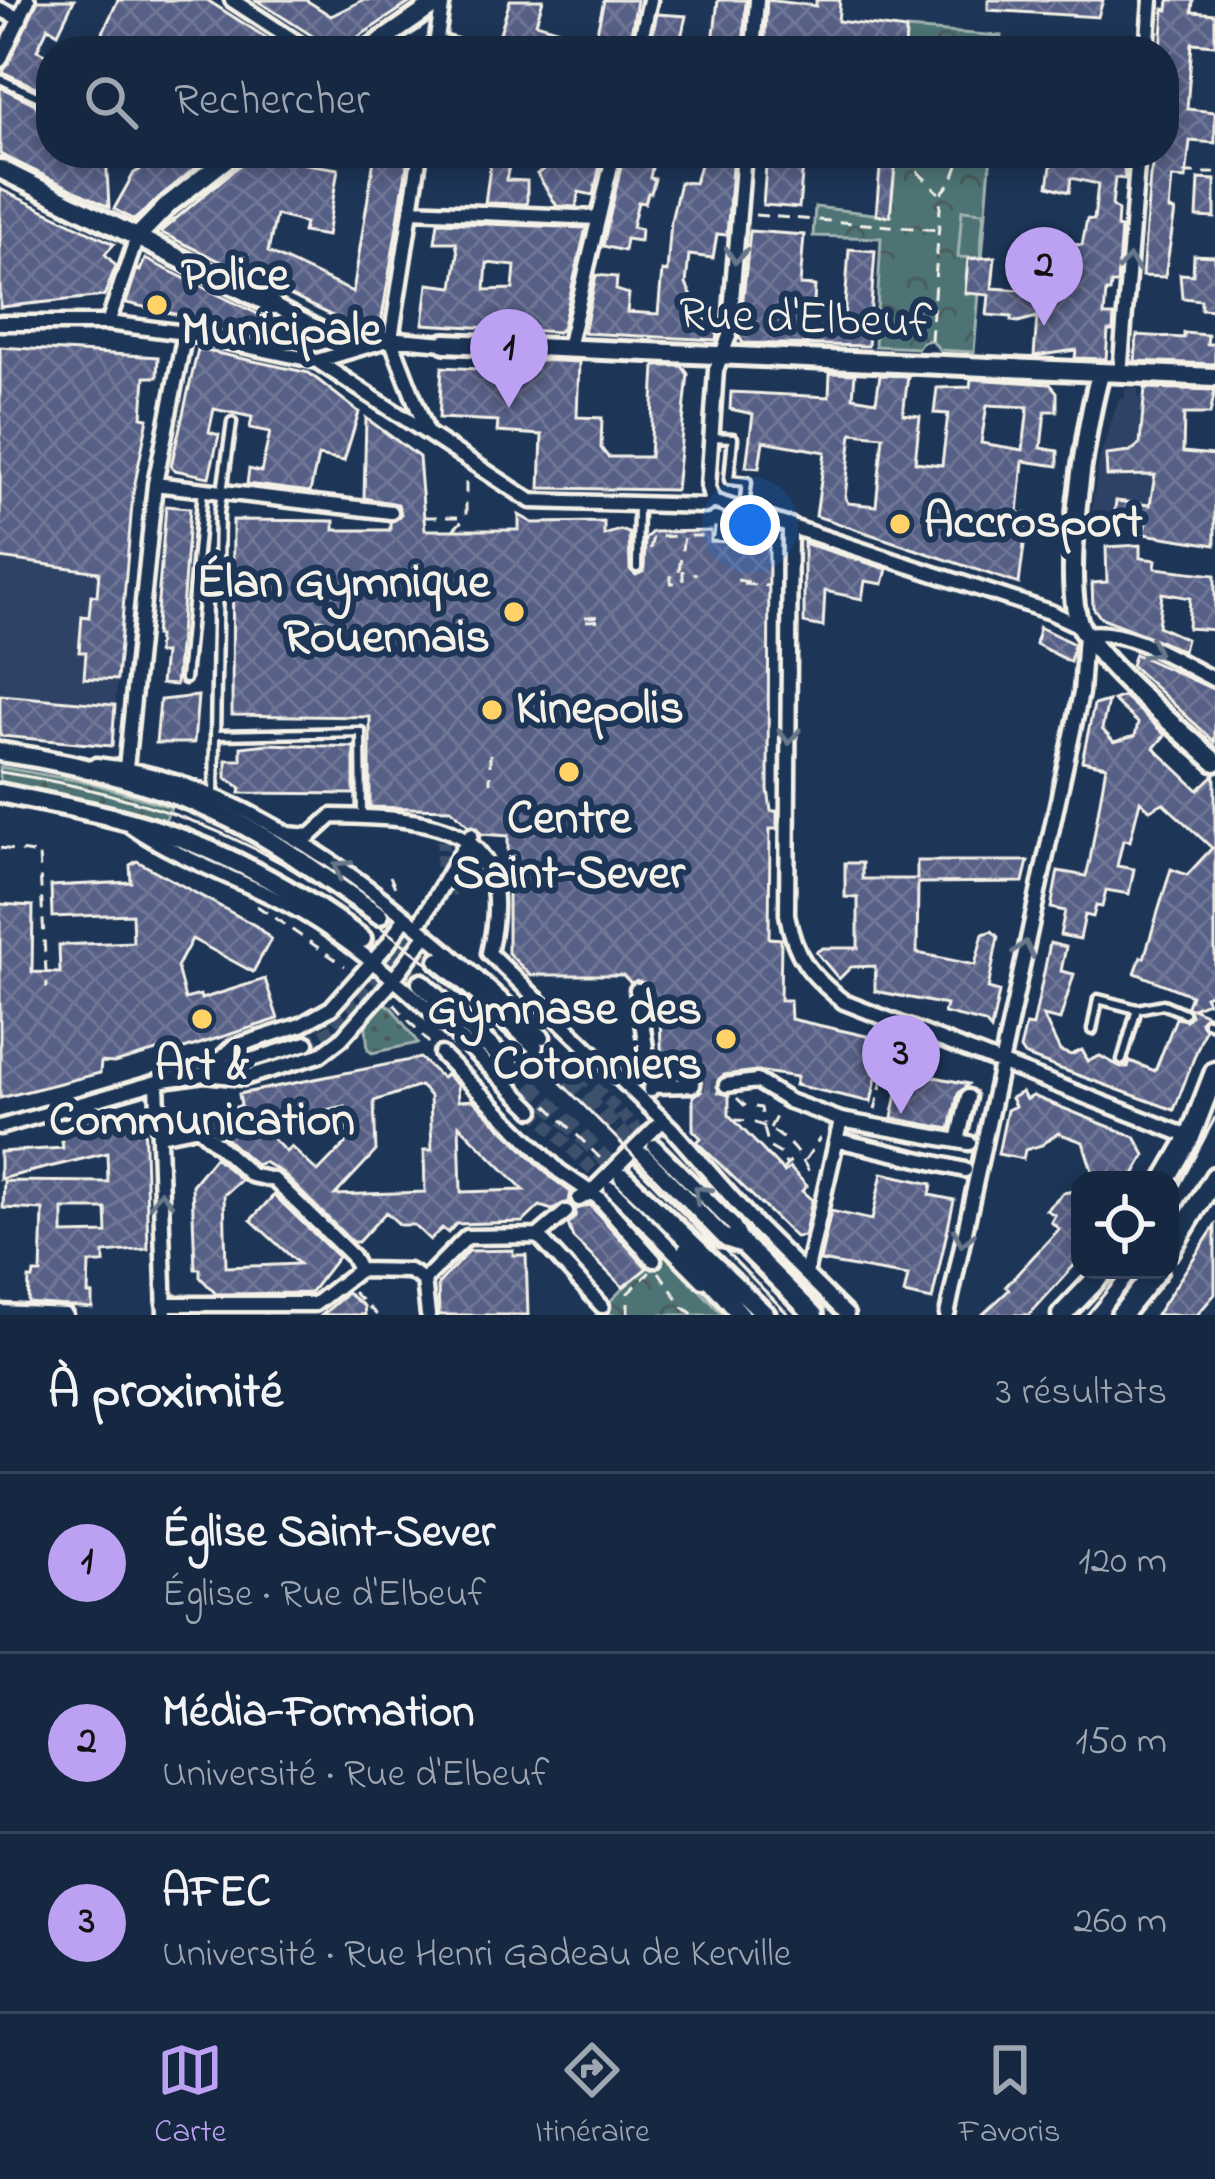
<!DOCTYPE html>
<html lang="fr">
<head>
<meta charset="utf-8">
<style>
  :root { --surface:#162841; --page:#1f3048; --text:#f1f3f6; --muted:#9ea6b1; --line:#35445a; --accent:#bca0f2 }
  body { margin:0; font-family:"Indie Flower",sans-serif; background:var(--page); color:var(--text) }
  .controls { position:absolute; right:36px; bottom:36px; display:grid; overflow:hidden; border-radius:24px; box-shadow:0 6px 18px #0003 }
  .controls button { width:108px; height:108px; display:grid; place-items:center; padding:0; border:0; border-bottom:3px solid var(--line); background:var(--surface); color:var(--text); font:60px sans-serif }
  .you { position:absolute; left:750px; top:525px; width:42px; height:42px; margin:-30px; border:9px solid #fff; border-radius:50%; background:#1a73e8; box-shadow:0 0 0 18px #1a73e833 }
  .badge { display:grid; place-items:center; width:78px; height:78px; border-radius:50%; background:var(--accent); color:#111; font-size:39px; font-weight:700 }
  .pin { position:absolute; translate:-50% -99px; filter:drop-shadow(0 3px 6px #0008) }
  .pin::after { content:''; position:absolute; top:63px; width:42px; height:36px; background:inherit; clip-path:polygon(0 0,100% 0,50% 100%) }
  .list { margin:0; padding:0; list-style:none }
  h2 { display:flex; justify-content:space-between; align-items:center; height:156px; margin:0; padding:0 48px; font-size:51px }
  h2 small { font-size:39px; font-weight:400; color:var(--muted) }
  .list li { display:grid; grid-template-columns:78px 1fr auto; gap:36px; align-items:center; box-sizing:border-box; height:180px; padding:0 48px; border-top:3px solid var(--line) }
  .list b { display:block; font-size:45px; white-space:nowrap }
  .list p { margin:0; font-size:39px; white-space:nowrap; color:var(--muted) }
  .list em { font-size:39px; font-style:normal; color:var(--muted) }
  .icon { flex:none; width:66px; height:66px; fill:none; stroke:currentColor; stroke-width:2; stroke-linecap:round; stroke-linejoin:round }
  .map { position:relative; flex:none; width:1215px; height:1315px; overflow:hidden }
  .search { position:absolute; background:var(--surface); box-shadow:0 6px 18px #0003; left:36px; right:36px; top:36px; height:132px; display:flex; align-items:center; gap:30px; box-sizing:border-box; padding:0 42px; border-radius:48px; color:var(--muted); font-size:45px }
  .sheet { height:696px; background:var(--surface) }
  nav { display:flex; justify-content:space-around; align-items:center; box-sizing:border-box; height:168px; border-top:3px solid var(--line); background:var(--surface); font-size:33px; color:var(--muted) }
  nav a { display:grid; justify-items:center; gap:6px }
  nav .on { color:var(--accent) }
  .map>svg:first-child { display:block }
  .built { fill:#2e4265 }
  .grass { fill:url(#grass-dots); stroke:#a0b2ae; stroke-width:3 }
  .forest { fill:url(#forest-crowns); stroke:#a0b2ae; stroke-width:3 }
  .garden { fill:#4d7375; stroke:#a0b2ae; stroke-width:3 }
  .building { fill:url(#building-cross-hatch); stroke:#f4f1e8; stroke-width:3; fill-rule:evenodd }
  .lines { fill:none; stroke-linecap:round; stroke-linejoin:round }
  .street-tunnel { stroke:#3d516d; stroke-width:12; stroke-dasharray:12 6; stroke-linecap:butt }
  .secondary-tunnel { stroke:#3d516d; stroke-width:16; stroke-dasharray:16 8; stroke-linecap:butt }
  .lane-casing { stroke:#f4f1e8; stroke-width:15 }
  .street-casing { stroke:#f4f1e8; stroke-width:21 }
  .secondary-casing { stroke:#f4f1e8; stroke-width:26 }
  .primary-casing { stroke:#f4f1e8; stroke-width:27 }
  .path { stroke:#f4f1e8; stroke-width:3; stroke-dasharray:12 9; stroke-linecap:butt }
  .lane { stroke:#1d3557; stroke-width:6 }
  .street { stroke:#1d3557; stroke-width:12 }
  .secondary { stroke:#1d3557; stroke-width:16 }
  .primary { stroke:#1d3557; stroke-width:18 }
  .tram { stroke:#f4f1e8; stroke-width:3 }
  .oneway { stroke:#68778a }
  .poi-dot { fill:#ffd166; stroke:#1d3557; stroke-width:4.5 }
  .labels { text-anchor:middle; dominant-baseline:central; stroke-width:12; stroke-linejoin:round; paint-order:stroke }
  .poi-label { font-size:48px; font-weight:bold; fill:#f4f1e8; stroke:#1d3557; text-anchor:start }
  .street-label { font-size:48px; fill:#f4f1e8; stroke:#1d3557 }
</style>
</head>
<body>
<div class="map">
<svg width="1215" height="1315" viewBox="0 0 1215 1315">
  <defs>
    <pattern id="grass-dots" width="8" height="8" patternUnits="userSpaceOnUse" patternTransform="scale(3)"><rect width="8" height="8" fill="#4d7375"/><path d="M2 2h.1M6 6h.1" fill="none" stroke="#4b5b5b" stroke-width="1.8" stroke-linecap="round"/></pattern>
    <pattern id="forest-crowns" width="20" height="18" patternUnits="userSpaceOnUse" patternTransform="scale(3)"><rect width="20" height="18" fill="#4d7375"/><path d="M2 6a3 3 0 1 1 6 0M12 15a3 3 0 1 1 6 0" fill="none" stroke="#4b5b5b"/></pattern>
    <pattern id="building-cross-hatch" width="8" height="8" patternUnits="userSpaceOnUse" patternTransform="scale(3)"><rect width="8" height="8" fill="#565f85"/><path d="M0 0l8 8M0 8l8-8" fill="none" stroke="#6f7696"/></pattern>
  </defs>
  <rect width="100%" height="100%" fill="#1d3557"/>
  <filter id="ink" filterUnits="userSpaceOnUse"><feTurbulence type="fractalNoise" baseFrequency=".00833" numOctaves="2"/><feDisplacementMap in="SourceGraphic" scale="24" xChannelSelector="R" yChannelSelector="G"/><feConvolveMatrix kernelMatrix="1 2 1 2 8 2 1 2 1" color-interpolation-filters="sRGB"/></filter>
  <g filter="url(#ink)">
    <path class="built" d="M1125,388H1138V397L1167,409L1147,520L1091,514L1099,460L1119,398H1125Z
      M120,412L148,418L133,493L112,746L0,736V413Z"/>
    <path class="grass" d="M0,767L91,783L171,807L164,823L73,797L0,785Z
      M380,1000L392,1008L418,1043L372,1053L368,1050L365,1017Z"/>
    <path class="forest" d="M906,29L1001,36L1000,51H905Z
      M896,153H991L974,352L940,350L931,340L922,342L918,348L875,346L881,238L813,236L815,207L890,216Z
      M662,1250L723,1315H596Z"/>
    <path class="garden" d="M962,210L984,212L980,258L958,257Z"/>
    <path class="building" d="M38,0H74L58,33L48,27L37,50L51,57V100L44,91L3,72Z
      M118,0H207L287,51H162L156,44L144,45L133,39L128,50L106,39L103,32Z
      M256,0H306L331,16L363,0H414L340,49H333Z
      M510,0H543L536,23L595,41L604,0H637L628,51H516L502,47L498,40Z
      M718,0H746L743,51H712Z
      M767,0L816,6V0H840L838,21L906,30L905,51H764Z
      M988,0H1103L1098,17L988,10Z
      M1169,0H1193L1192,12L1215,14V45L1192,43L1187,109L1215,112V143L1190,141L1186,179L1172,178L1169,210L1175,211L1165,277L1142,276L1150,176L1155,153H1164V51H1161L1164,9L1168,10Z
      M657,14L686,16L678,51H649Z
      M0,87L35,104L42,115L51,116V153H106L109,207L0,154Z
      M134,153H213L134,220L114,209L134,173L143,168Z
      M247,153H307L295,162L338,169L327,236L303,232L305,223L276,215L268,252L353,292L375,153H409L381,324L343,321L160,232L242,163Z
      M492,153H512L506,180L527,181V204L485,203Z
      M570,153H603L593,195L579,192L576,207L557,206L537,174Z
      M624,153H655L650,178L655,179L651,193H648L645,203L638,202L632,227L641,229L640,241L626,239L624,251L603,246Z
      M703,153H733L727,235L717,234L713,258L689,255L686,284L696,305L695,319L720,320L716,340L584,333L596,275L617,277L616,290L629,294L627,312L658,314L662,271L667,272L671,221L680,182L695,183Z
      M767,153H804L799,208L763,205Z
      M867,153H891L896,158L890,216L876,215L880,168Z
      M1053,153H1123L1125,179L1115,178L1112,205L1118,211L1117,227L1121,228L1117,284H1111L1110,292H1106L1104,316H1114L1113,331H1108L1106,359L1075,358L1076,350L1034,356L1037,317L1018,322L1011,321V317L987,315L989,295L965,293L968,259L995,257L992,288L1040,291L1043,242L1082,245L1087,219L1094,220L1098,184L1071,178L1069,192L1048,186Z
      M1199,179L1215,180V218L1197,217Z
      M0,189L114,244L105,254L116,266L104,296L0,307Z
      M438,222L586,228L562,329L558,332L423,324L428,284L453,287L458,254L456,242H435ZM487,263L515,266L513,289L485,290Z
      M750,231L804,235L800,285L815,286L813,319L844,320L849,249L875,251L868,346L743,343L739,337Z
      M1194,255L1215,256V310L1201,309V300L1182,298L1180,274L1193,275Z
      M145,259L266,318L263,334L126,303L137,269L140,271Z
      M1184,333L1208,335L1207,344H1215V364L1135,361L1137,335L1184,338Z
      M0,347L158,357L157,377H145L142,417L148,418L133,493L117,680L84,678L86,652H79L82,616L89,617L91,595L97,596L99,572L0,558Z
      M198,349L309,373L359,412L344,461L318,456L310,492L247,484L249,469L261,472L270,432L250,428L252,417L214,409L209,432L219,435L209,477L174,470L171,466Z
      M497,358L579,362L577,417L602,418L601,448L608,457H650L655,366H682L688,374L676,490L540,488L542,435L497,432L498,421L439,418L442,367L497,370Z
      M830,373L855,374L853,397L876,401L880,375L908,376L903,414L920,416L915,462L942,465L948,414L934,413L937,388L970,387L971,379L1050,384L1057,392V411H1045L1041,448L1058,451V466L1023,461L1018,513L1028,514L1019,584L816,516L825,452L763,441L759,468L746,467L753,414L730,409L731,392L829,397ZM987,405L1028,407L1023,450L981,443ZM852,433L883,436L876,506L848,503L845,497Z
      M1145,388L1215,390L1210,414H1184L1183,452L1215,455V545L1144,534L1146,520L1114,516L1116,501L1150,505L1155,475L1107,476L1106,455L1130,452L1140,444Z
      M366,418L419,457L425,530H519V515L533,523L604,522V535L620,530L629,533L630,569L636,575L644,571L645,539L652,532L711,531V541L769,544L768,789L771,811H777V829H770L769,938L781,939L780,1000H790L791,1019L884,1040L871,1102L795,1085L797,1077L757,1071L724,1075L716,1082L718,1092L729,1095V1115L784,1172L790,1168L807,1186L802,1191L812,1200L804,1236L795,1237L697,1142L701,1138L693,1130V1096L702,1091V1081L693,1073L662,1071L660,1016H652L644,983L630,982L623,975H530L508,953V836L481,834L477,827L468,825L451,809L370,807V717L232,715L233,520L334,521V530H390V522L401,514L398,504L364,498Z
      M166,506L190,508L176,685L161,684L164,653H157L158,636H155Z
      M804,543L887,569L883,584L865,581L862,599L825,591L823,627L804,623Z
      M1140,545V558L1156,560L1155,568L1215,575V630L1188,628L1190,598L1162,593L1158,626L1186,639L1183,651L1100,617L1093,607L1092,583L1107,582L1106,547Z
      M1039,627L1074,644L1070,662L1036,644Z
      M1135,654L1215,690V742L1131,665Z
      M0,695L115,705L112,746L0,736Z
      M198,696L194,743H156L160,700Z
      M1124,696L1165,735L1154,748L1198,790L1215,774V992L1205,996L1208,1002L1192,1008L1208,1015L1200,1021L1205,1029L1174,1110L1050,1065L1024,1055L1020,1049L1026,1025L1033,1026L1050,943L1066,947L1061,971L1074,974L1060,1020L1043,1016L1060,1051L1071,1055L1082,1050L1088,1061L1100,1056L1121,1067H1128L1130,1061L1155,1071L1176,1018L1186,1020L1191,1015L1187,1006L1191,995L1135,973L1141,957L1144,958L1171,869L1187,875L1212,848L1163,803L1150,810L1140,801L1130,841L1123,840L1117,866L1134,869L1129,894L1106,890L1102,907L1096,906L1093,917L1085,915L1080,939L1060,935L1065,911L1051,908L1058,871L1086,876L1090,860L1106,766L1082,761L1094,705L1108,701L1102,729L1114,742L1135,736L1138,723L1113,700Z
      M268,744L354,747V794L240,793L241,788L226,778V760H241V747Z
      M137,861L256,926L271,939L253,972L192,939L177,967L185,999L200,995L201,999L265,979L278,1019L162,1056L160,1050L114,1063L101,1062L100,1073L0,1098V904L33,906L32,972L60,973L59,945L133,942L132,914L52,917L51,886L131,882L130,865Z
      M917,861H1028L1023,882L918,883L917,953L975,965L983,934L992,931L998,937L988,989L999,992L991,1030L985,1023L944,1013L946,1005L875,991V966L851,967L839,979L816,952L823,948H858V898L845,897V863H862V879H917Z
      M420,1058L442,1078L446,1074L457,1085L458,1101L473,1100L552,1178L571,1192L569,1202L552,1210L540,1206L523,1222L456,1224L448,1233L442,1228L430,1240L414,1225H400L386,1212L358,1242H352L281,1172L264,1162L256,1165L204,1119L206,1112L241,1106L239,1094ZM420,1086L430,1096L432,1150H424L425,1192L335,1195L376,1151L374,1101ZM345,1106L346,1143L318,1172L291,1147L286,1152L258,1124ZM459,1125L524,1190L461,1192Z
      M902,1070L968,1084L958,1094L950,1129L892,1118Z
      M1022,1092L1026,1100L1033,1096L1135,1137L1145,1155L1131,1180H1095L1083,1142L1058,1133L1042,1145L1025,1150L1023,1159L998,1154L1007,1110L1015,1106L1011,1098Z
      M136,1109L144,1114L148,1249L104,1253V1263H89L88,1294H92V1308L28,1303L29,1279H33L34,1273H41L43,1210L3,1208L4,1181L108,1182L107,1153L0,1179V1152L63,1148L61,1136L84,1129L85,1122ZM63,1209H106L107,1233L63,1234Z
      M215,1157L241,1180L224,1195L226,1267L299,1264L251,1220L274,1195L338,1257L310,1293L216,1294L200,1277V1269H195L192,1185Z
      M882,1173L932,1184L930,1195L954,1200L932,1300L904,1294L908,1276L820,1261L831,1211L872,1220Z
      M1080,1190V1259L1029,1315H982L1009,1290L1006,1286L1059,1229L1051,1222L1055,1215L1046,1210L1063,1193Z
      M590,1205L647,1268L623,1287L573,1238L568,1224L575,1217L576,1209Z
      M1215,1226V1294L1197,1315H1156Z
      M513,1250V1255H526L528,1315H439L438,1284L469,1251Z
      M347,1293L364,1306L365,1315H322Z"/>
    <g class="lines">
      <path class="street-tunnel" d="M440,885L443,841
        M435,902L480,869
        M543,1037L653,1145
        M307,1043L337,1026L423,918
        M693,1085H726
        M533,1110L609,1186"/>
      <path class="secondary-tunnel" d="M379,915L439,961
        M362,939L421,983
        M534,1046L643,1156
        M513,1068L623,1177"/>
      <defs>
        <path id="lane" d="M0,79L41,98L45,108H51
          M713,437L733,438L729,480L747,482L744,508
          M637,568L638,506
          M185,679L203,490
          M217,735L361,732L362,818
          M214,795L219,513L232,422
          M1207,1022L1215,1025
          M1092,1030L1098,999L1137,1009
          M1122,1060L1137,1009L1163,1004L1184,1013"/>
        <path id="street" d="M232,0L310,51
          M0,9L20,19
          M436,41L468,51
          M435,51L443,0
          M638,51L650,0
          M753,51L757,0
          M1147,51L1151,0
          M0,60L28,0
          M420,153L391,339L425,427
          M411,210L598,218
          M273,305L328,333L445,343
          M0,323H108L185,333L317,361L391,339
          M108,323L137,237
          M568,348L614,153
          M317,361L531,501L705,506L713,501L1050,612L1080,626
          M1120,374L1138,153
          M155,484L391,512
          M713,501L708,487L716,370L729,336L744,153
          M790,525L787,914C794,957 811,976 844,1002L1190,1137
          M96,765C268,783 420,926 543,1037
          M126,768L155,484L185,333
          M131,826C189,866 259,884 319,923C398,975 466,1044 533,1110
          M287,834L310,836L332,816C435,818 519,823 489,953L671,1128L757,1226L847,1315
          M423,918L471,835
          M637,990L652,1086
          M441,1054L559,1171L599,1198L654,1260
          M211,1072L307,1043
          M204,1074L233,1047L301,1025L331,1008L388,944L405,918
          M157,1082L165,1315
          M726,1085L757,1081L789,1101L841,1120L969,1143
          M650,1090L652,1086L693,1085
          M0,1127L164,1080L204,1074L244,1078L320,1055L341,1039L390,984L426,935
          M159,1135L198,1127L251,1175L274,1180L352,1256L359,1270
          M837,1140L965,1170
          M958,1141L968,1097
          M654,1146L734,1226L743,1244
          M611,1188L703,1281
          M579,1199L591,1192L663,1120
          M538,1236L566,1212
          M359,1270L409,1271L424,1280L428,1315
          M806,1274L841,1120
          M424,1280L467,1237L538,1236L602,1306
          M164,1304H315L359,1270
          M0,1312L65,1315
          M947,1315L1081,693L1085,634C1130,628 1176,661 1215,680"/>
        <path id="secondary" d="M367,51L441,0
          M0,169L273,305
          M137,237L169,204L234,153
          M445,343L1215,377
          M1100,375C1086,421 1058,592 1083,631C1113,676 1175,725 1215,762
          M0,752C91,765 192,792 272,842C308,864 343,892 379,915
          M0,793C51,804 105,813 155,829C230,854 299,892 362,939
          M439,961L534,1046
          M421,983L513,1068
          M643,1156L722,1237L743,1244L814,1315
          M623,1177L766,1315
          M686,1251L741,1315"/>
        <path id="primary" d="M1165,1180L1190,1137L1215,1072
          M1170,1250L1215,1177
          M1062,1315L1105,1270
          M1121,1315L1157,1270"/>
      </defs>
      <use href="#lane" class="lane-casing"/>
      <use href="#street" class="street-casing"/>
      <use href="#secondary" class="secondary-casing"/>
      <use href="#primary" class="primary-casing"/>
      <path class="path" d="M924,51L925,48L946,47L954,51
        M911,153V165L939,193
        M1183,173H1215
        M755,215L939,230
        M931,340L941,194L952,181L963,153
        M425,517H464
        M453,530L466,517V477
        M650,549L653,537L682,536
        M679,571L684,536H714L716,519
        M695,572V575
        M671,575V583H680
        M737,580L756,583
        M683,581V570
        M743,584L769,586
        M585,617L606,616
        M313,620H342
        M586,621L607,620
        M313,624H342
        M342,625H357
        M315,641H344
        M490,754V783
        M0,848L39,854L47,988
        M390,876L398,894
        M257,906L345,966
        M394,1004L429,1043
        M737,1098L744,1105L761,1108L764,1124
        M547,1105L604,1162
        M875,1110L892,1038
        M733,1120C769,1119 799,1146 812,1179
        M764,1128L769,1147L781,1154L787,1166
        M770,1128L779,1111
        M805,1160L820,1138
        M782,1170L797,1155
        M659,1272L683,1307L694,1315
        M353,1292L377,1315
        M628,1315V1293L650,1272"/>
      <use href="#lane" class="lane"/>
      <use href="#street" class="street"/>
      <use href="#secondary" class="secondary"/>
      <use href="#primary" class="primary"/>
      <path class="tram" d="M0,772C87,785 174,808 253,848C461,953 625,1153 789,1315
        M1170,1203L1215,1118
        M1087,1315L1124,1270"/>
    </g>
    <defs><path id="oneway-chevron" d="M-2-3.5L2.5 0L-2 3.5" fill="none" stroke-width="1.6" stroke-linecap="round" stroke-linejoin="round" transform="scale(3)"/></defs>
    <g class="oneway">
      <use href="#oneway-chevron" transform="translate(736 255) rotate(95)"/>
      <use href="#oneway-chevron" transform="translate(1129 264) rotate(-85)"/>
      <use href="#oneway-chevron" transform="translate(1152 650) rotate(26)"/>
      <use href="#oneway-chevron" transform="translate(789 736) rotate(90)"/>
      <use href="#oneway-chevron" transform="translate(341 868) rotate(-146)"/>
      <use href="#oneway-chevron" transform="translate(1024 949) rotate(-77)"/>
      <use href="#oneway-chevron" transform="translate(701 1193) rotate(-135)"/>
      <use href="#oneway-chevron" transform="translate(161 1199) rotate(-92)"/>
      <use href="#oneway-chevron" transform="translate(963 1238) rotate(102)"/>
    </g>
  </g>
  <g class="poi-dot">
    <circle cx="157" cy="305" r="12"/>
    <circle cx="900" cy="524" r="12"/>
    <circle cx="514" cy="612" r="12"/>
    <circle cx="492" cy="710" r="12"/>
    <circle cx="569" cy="772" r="12"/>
    <circle cx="202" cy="1019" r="12"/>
    <circle cx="726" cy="1039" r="12"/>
  </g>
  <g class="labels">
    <g class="poi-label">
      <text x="181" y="277">Police<tspan x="181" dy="55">Municipale</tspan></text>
      <text x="924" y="524">Accrosport</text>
      <text x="490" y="584" text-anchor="end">Élan Gymnique<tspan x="490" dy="55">Rouennais</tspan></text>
      <text x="516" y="710">Kinepolis</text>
      <text x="569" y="820" text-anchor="middle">Centre<tspan x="569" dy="55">Saint-Sever</tspan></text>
      <text x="702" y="1011" text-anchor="end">Gymnase des<tspan x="702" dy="55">Cotonniers</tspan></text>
      <text x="202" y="1067" text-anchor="middle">Art &amp;<tspan x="202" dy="55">Communication</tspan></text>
    </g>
    <g class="street-label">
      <text transform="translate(805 320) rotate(2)">Rue d'Elbeuf</text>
    </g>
  </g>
</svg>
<div class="controls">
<button><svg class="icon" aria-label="locate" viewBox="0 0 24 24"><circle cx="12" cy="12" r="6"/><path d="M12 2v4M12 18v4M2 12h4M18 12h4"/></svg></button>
</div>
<div class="you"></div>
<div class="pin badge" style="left:509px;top:408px">1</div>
<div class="pin badge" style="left:1044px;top:326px">2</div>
<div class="pin badge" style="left:901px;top:1114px">3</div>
<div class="search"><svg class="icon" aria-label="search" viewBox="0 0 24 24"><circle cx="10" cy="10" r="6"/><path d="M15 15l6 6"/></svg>Rechercher</div>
</div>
<section class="sheet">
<h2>À proximité<small>3 résultats</small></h2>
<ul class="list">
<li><span class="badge">1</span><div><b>Église Saint-Sever</b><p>Église · Rue d'Elbeuf</p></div><em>120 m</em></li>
<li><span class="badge">2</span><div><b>Média-Formation</b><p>Université · Rue d'Elbeuf</p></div><em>150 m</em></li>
<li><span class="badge">3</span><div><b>AFEC</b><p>Université · Rue Henri Gadeau de Kerville</p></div><em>260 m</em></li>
</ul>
</section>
<nav>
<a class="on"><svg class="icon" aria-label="map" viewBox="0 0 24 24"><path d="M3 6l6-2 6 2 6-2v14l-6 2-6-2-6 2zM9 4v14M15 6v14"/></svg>Carte</a>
<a><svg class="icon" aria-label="directions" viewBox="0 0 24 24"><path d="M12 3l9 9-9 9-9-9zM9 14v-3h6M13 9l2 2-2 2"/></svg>Itinéraire</a>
<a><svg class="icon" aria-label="saved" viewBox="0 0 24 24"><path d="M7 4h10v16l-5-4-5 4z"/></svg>Favoris</a>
</nav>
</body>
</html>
